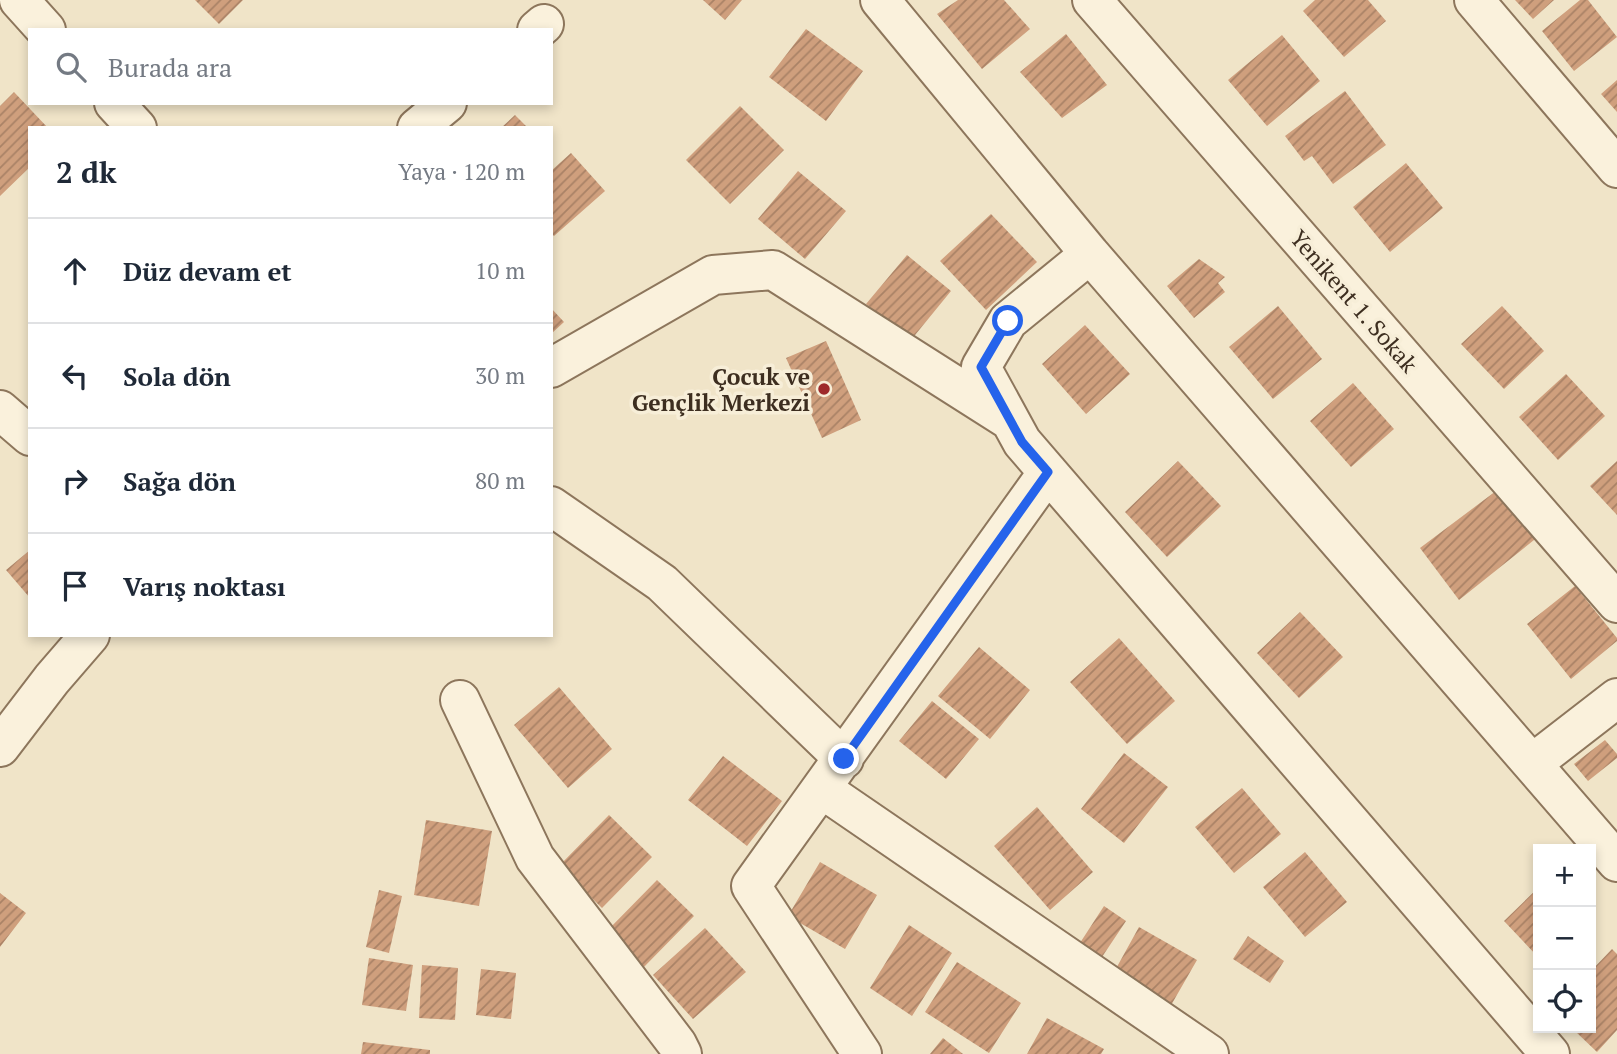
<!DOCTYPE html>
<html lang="tr">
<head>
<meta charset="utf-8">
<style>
  :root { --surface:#fff; --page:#f6f6f7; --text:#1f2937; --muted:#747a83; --line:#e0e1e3 }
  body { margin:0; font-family:"PT Serif",serif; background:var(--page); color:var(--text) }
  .controls { position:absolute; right:21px; bottom:21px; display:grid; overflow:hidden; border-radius:0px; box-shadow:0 4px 10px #0003 }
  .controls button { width:63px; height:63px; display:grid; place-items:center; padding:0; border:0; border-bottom:2px solid var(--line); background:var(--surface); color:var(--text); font:35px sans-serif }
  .stop { position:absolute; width:21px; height:21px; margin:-16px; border:5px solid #2563eb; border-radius:50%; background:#fff }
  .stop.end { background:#2563eb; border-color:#fff; box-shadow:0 2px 7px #0008 }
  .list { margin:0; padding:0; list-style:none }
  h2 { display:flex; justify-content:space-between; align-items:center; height:91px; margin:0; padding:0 28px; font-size:30px }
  h2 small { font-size:23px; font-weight:400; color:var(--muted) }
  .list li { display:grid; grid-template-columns:46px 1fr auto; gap:21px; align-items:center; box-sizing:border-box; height:105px; padding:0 28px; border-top:2px solid var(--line) }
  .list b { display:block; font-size:26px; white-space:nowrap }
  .list em { font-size:23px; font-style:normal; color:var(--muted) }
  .icon { flex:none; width:38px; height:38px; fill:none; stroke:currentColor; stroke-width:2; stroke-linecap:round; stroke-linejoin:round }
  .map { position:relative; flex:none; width:1617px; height:1054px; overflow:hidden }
  .search { position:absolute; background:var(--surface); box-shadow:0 4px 10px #0003; left:28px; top:28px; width:525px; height:77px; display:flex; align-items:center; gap:18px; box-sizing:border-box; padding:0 24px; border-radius:0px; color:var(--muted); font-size:26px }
  .panel { position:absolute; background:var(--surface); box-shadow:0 4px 10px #0003; left:28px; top:126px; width:525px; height:511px; border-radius:0px }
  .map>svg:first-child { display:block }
  .building { fill:url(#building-hatch) }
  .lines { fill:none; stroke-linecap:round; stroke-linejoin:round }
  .minor-casing { stroke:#8d765c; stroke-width:42 }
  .minor { stroke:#faf1dc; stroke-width:38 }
  .route { stroke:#2563eb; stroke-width:9 }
  .poi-dot { fill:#9e2a2b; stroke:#f7eed8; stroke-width:2.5 }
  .labels { text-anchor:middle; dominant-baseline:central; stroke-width:7; stroke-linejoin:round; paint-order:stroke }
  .street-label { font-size:23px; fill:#3d2e20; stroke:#f7eed8 }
  .poi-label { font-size:23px; font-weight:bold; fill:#3d2e20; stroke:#f7eed8; text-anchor:end }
</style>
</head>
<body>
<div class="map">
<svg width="1617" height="1054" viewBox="0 0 1617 1054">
  <defs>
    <pattern id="building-hatch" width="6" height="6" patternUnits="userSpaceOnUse" patternTransform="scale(1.75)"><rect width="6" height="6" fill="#cf9f7d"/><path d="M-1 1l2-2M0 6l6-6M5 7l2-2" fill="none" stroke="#a98266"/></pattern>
  </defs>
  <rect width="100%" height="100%" fill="#f0e4c8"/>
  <path class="building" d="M195,0H243L219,24Z
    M703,0H742L725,20Z
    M958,0H1004L1030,29L982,69L937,14Z
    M1315,0H1368L1386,21L1344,57L1303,11Z
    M1515,0H1554L1533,19Z
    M1580,0H1588L1617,37L1574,71L1542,31Z
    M806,29L863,71L826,121L769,77Z
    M1066,34L1107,85L1062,118L1020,72Z
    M1282,35L1320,81L1267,126L1228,80Z
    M1617,80V112L1601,94Z
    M1345,91L1386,145L1333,184L1312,156L1304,161L1285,136Z
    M14,92L48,128H30V167L0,196V106Z
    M740,106L784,150L730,204L686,160Z
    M515,115L528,128H501Z
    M571,153L605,191L554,236L551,233V171Z
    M1406,163L1443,208L1390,252L1353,207Z
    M798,171L846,211L805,259L758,219Z
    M991,214L1037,262L986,310L940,261Z
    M907,255L951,291L911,340L866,304Z
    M1199,259L1225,277L1218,283L1225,292L1194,318L1167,286Z
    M1278,306L1322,359L1273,399L1229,347Z
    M1502,306L1544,351L1504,389L1461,344Z
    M551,308L564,322L551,334Z
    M1085,325L1130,374L1086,414L1042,364Z
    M826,341L861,420L822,438L786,358Z
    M1566,374L1605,416L1558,460L1519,417Z
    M1353,383L1394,429L1351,467L1310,421Z
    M1178,461L1221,506L1167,557L1125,512Z
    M1617,461V515L1590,486Z
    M1500,488L1539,536L1459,600L1420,548Z
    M30,550V598L6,570Z
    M1575,586L1617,638V641L1571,679L1527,624Z
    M1300,612L1343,657L1299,698L1257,653Z
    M1119,638L1175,701L1127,744L1070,682Z
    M979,647L1030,690L990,739L938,696Z
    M559,687L612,749L568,788L514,725Z
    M932,701L979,739L946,779L899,741Z
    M1605,740L1617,754V758L1588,781L1574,764Z
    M1124,753L1168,787L1124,843L1081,809Z
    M723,756L782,801L747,846L688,800Z
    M1242,788L1281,834L1234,873L1195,827Z
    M1037,807L1093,872L1050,910L994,846Z
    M609,815L652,857L602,908L559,866Z
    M426,820L492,831L479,906L414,895Z
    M1305,852L1347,902L1305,937L1263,887Z
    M820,862L877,895L845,949L788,916Z
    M657,880L694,916L643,968L606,932Z
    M1538,888V957L1504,921Z
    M379,890L402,896L389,953L366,947Z
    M0,893L26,913L0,947Z
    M1104,906L1126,921L1100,960L1078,946Z
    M909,925L952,953L912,1016L870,988Z
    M1139,927L1197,960L1170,1007L1113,974Z
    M705,928L746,972L693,1019L653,975Z
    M1248,936L1284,961L1270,983L1233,959Z
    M1612,949L1617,954V1030L1597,1052L1576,1032L1580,1028H1591V971Z
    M369,958L413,965L406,1011L362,1005Z
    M957,962L1021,1003L989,1053L925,1012Z
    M422,965L458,968L455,1020L419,1018Z
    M481,969L516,973L511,1019L476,1015Z
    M1047,1018L1104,1049L1101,1054H1027Z
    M943,1038L963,1054H930Z
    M363,1042L430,1050V1054H361Z"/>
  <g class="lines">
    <defs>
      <path id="minor" d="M19,0L46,30
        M880,0L1090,254L1617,862
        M1092,0L1617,603
        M1474,0L1617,168
        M537,30L544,24
        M114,103L137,128
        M417,128L447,103
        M1090,254L1008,321L981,367L1022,442L1550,1054
        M551,368L713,275L773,270L1009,420
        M0,410L30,436
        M551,506L662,583L844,759
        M460,700L535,858L677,1044L682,1054
        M0,747L52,679L90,635
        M1533,763L1617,698
        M822,789L1209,1054
        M862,1054L751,886L1048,472"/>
    </defs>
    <use href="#minor" class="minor-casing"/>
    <use href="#minor" class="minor"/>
  </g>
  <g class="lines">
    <path class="route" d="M844,759L1048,472L1022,442L981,367L1008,321"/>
  </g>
  <circle class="poi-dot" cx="824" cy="389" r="7"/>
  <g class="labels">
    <g class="street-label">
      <text transform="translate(1354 301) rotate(49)">Yenikent 1. Sokak</text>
    </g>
    <g class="poi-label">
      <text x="810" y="376">Çocuk ve<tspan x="810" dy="26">Gençlik Merkezi</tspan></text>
    </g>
  </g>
</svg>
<div class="controls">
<button>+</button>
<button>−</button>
<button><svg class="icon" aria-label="locate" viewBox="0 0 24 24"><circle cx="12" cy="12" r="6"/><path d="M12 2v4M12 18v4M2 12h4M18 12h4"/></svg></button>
</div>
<div class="stop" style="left:1008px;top:321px"></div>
<div class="stop end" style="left:844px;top:759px"></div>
<div class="search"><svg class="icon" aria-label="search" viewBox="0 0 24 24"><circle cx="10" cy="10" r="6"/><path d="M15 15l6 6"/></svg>Burada ara</div>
<section class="panel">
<h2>2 dk<small>Yaya · 120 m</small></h2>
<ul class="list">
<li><svg class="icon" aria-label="ahead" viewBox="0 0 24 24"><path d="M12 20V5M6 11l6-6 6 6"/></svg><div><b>Düz devam et</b></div><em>10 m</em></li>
<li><svg class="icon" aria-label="left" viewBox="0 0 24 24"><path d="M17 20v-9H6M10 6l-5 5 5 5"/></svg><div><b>Sola dön</b></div><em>30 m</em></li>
<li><svg class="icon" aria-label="right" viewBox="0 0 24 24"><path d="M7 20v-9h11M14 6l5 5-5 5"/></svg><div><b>Sağa dön</b></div><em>80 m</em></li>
<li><svg class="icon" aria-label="arrive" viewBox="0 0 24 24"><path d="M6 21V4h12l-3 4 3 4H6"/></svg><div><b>Varış noktası</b></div></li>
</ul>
</section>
</div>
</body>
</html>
